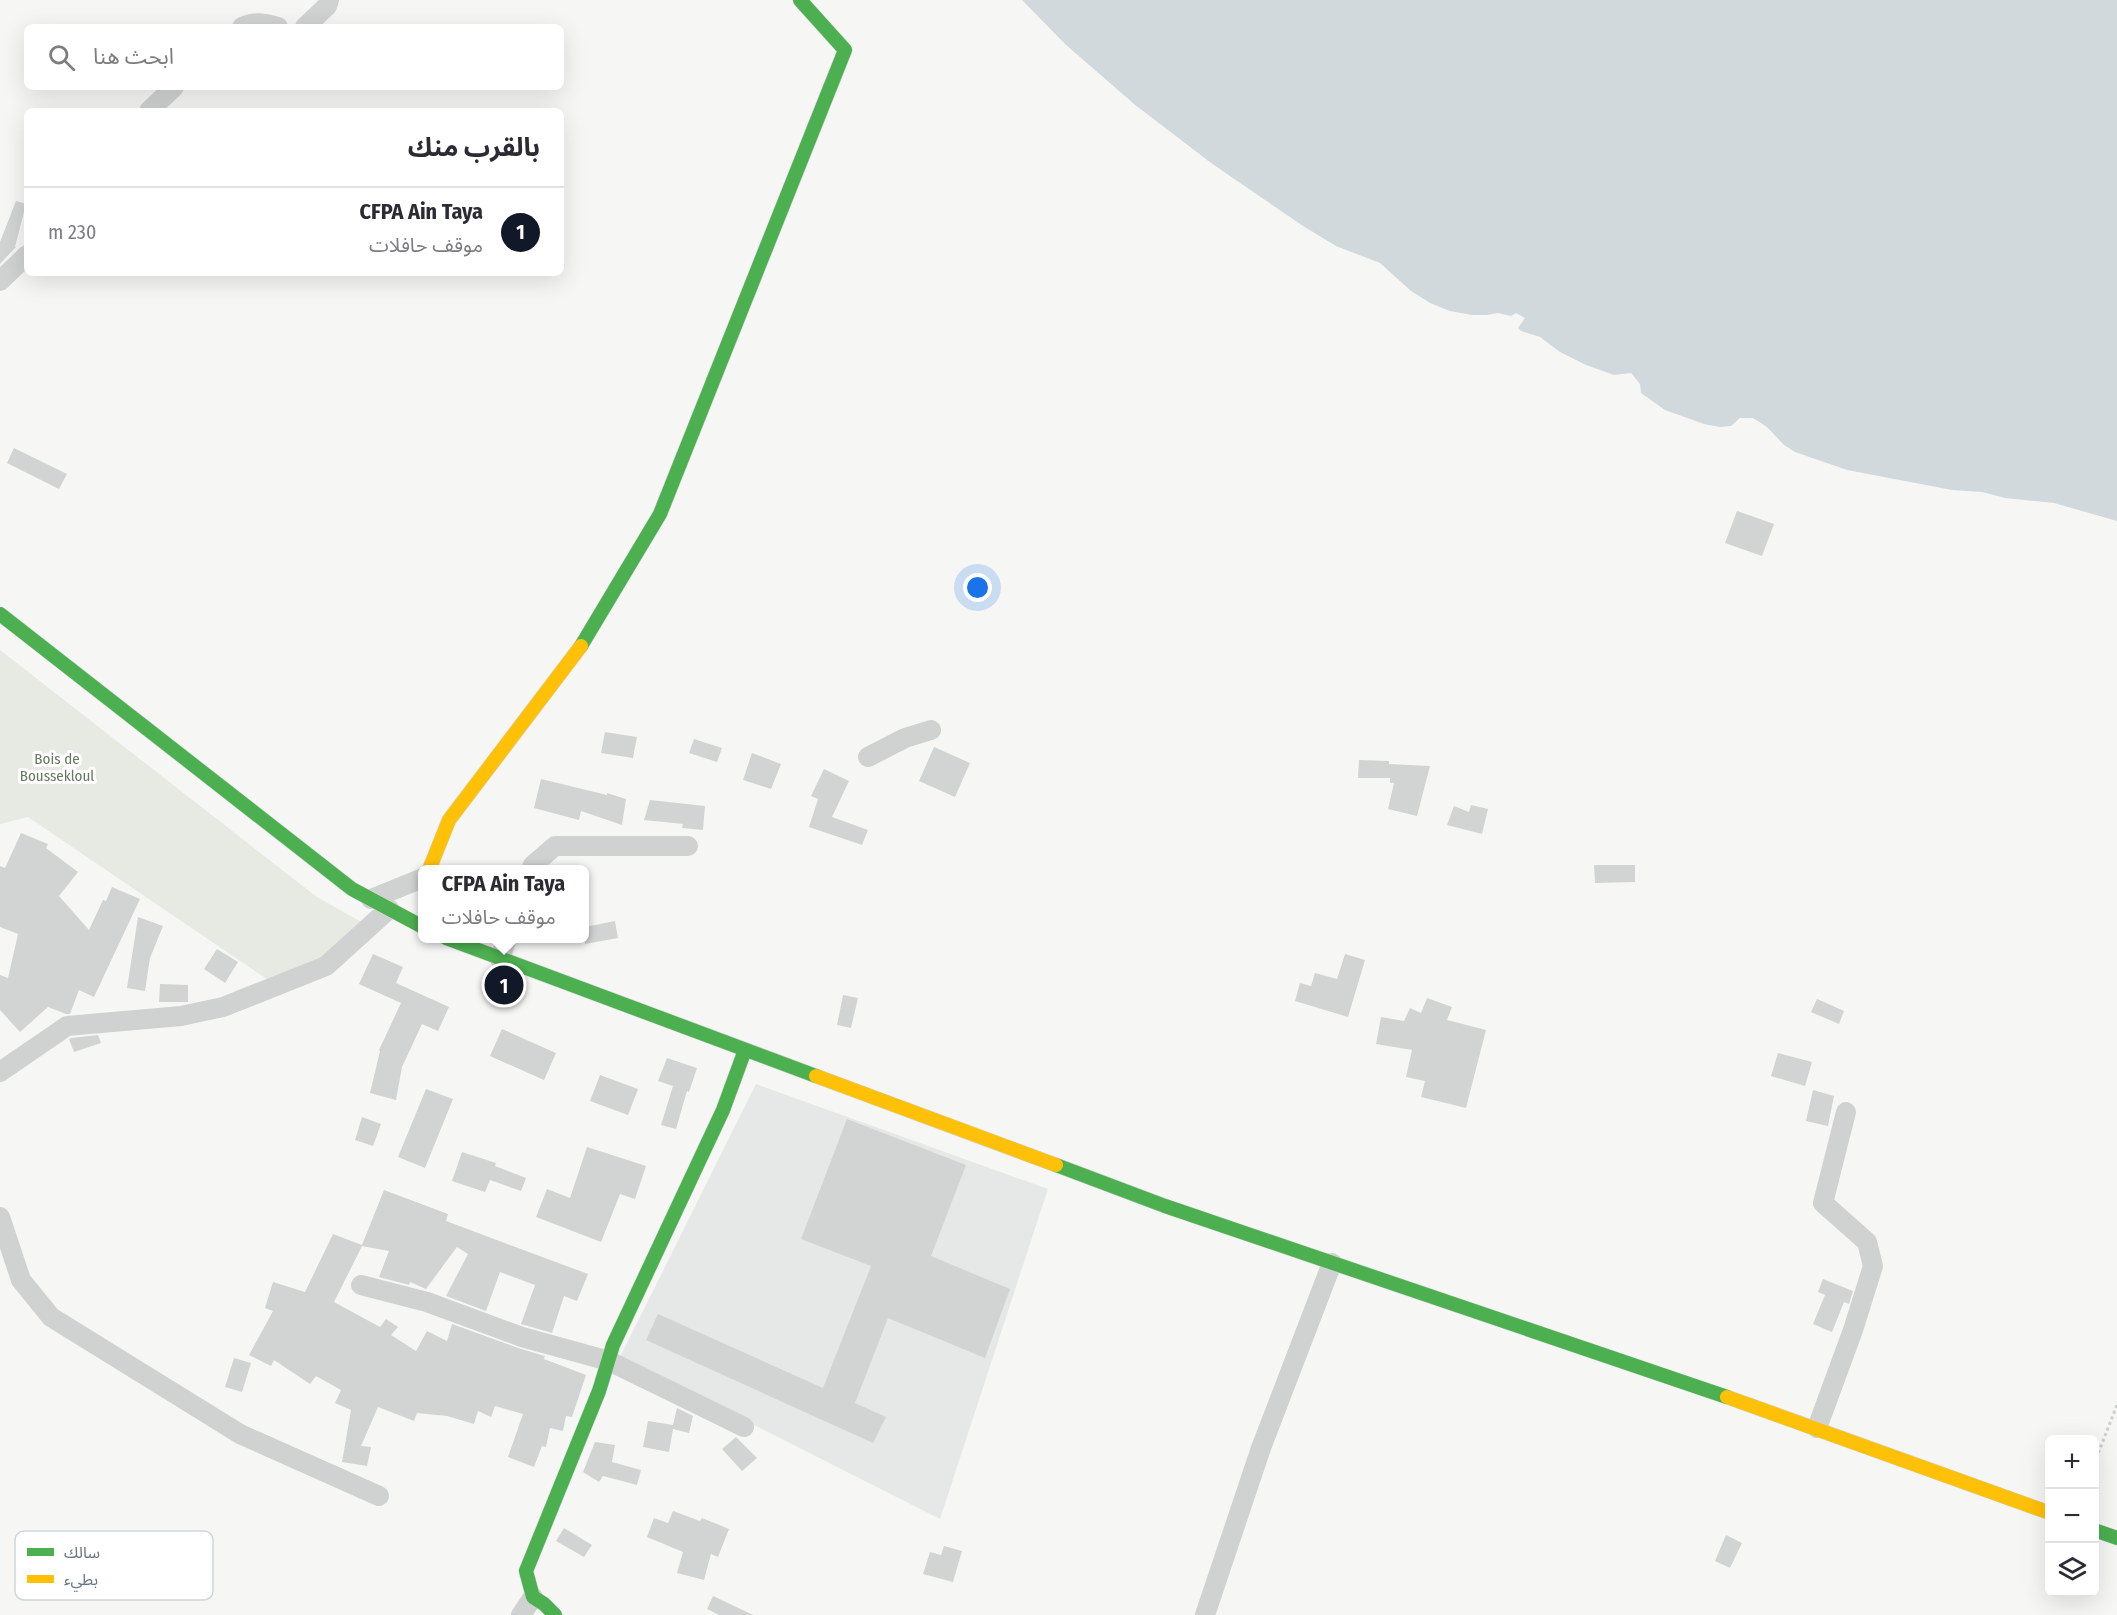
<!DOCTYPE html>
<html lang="ar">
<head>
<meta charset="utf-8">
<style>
  :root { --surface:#fff; --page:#f2f2f3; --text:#2b2b33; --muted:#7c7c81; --line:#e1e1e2; --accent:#111827 }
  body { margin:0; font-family:"Fira Sans Condensed","Noto Sans Arabic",sans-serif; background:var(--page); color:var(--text); direction:rtl }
  .controls { position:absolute; right:18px; bottom:18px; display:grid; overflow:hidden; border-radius:9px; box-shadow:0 6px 24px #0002 }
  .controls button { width:54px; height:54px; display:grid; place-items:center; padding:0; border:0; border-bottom:2px solid var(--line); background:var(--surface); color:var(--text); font:30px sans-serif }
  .you { position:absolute; left:978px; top:588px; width:21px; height:21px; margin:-15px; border:4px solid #fff; border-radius:50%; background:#1a73e8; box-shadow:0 0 0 9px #1a73e833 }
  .badge { display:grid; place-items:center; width:39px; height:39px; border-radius:50%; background:var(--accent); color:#fff; font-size:20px; font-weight:700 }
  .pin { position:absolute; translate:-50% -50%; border:3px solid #fff; box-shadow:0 2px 6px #0006 }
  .popup { position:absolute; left:418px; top:865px; width:171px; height:78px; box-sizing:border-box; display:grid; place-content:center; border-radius:9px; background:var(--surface); filter:drop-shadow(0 2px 4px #0005); font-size:20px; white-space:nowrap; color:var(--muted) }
  .popup b { font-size:22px; color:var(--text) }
  .popup::after { content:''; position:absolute; left:50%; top:100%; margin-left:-12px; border:12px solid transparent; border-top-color:var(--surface) }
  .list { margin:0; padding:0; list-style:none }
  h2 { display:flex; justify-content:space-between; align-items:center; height:78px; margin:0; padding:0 24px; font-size:26px }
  h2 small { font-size:20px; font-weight:400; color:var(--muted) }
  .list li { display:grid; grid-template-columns:39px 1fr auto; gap:18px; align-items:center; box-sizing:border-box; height:90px; padding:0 24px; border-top:2px solid var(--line) }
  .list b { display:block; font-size:22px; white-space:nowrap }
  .list p { margin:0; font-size:20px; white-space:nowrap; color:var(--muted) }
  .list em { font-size:20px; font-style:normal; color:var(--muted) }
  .icon { flex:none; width:33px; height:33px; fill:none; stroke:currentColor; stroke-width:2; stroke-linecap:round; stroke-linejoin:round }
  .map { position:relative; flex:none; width:2117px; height:1615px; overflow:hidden; direction:ltr }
  .search { position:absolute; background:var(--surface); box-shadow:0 6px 24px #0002; left:24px; top:24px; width:540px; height:66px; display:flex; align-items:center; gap:15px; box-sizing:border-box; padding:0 21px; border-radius:9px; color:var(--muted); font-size:22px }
  .panel { position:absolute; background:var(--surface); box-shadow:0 6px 24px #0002; left:24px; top:108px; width:540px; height:168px; border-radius:9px; direction:rtl }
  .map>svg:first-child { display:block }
  .built { fill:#e6e8e8 }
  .green { fill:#e6eae3 }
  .water { fill:#d1d9dc }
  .building { fill:#d2d3d3 }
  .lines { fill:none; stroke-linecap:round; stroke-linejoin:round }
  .fast-casing { stroke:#d1d4d5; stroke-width:15 }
  .slow-casing { stroke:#d1d4d5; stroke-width:15 }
  .path { stroke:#cccecf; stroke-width:3; stroke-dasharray:3 3; stroke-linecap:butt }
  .street { stroke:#d0d2d2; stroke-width:20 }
  .fast { stroke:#4caf50; stroke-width:14 }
  .slow { stroke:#ffc107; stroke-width:14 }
  .labels { text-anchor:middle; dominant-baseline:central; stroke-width:6; stroke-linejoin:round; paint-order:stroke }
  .park-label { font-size:15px; fill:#647960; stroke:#fff }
  .key { fill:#fff; stroke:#d0d6db; stroke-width:1.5 }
  .key-label { font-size:16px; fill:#647687 }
</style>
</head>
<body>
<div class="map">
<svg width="2117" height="1615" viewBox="0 0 2117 1615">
  <rect width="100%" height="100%" fill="#f6f7f5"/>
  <path class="built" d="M756,1084L1048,1189L940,1519L620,1357Z"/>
  <path class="green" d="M0,650L317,897L372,928L335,957L268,980L28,817L0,824Z"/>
  <path class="water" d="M1022,0H2117V521L2054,503L2005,498L1982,492L1952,490L1847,470L1795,452L1784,445L1767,427L1753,418H1740L1731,426L1720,427L1704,424L1665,410L1641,393L1640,384L1631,373L1614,375L1586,365L1560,352L1540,337L1521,331L1518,328L1525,318L1516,313L1511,316L1498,313L1487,315H1472L1450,311L1430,303L1411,291L1380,263L1336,246L1303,226L1211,163L1134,104L1065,44Z"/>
  <path class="building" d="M16,201L26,204L15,247H16L0,264V242Z
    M14,448L67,474L59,489L7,463Z
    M1737,511L1774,524L1762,556L1725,543Z
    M605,732L637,737L633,758L601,753Z
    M694,739L722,748L717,762L689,753Z
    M934,747L970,763L955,797L919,781Z
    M752,753L781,764L771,789L743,780Z
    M1359,760L1389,761V764L1430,766L1417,816L1388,809L1394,783H1390V778H1358Z
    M824,769L849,781L832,817L868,830L862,845L809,827L818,799L811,796Z
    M541,779L607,795V793L626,799L622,825L581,811L579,820L534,808Z
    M650,800L705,806L703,830L682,828L683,824L644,820Z
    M1471,805L1488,809L1482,834L1447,825L1454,806L1469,812Z
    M21,833L48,844L46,848L78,872L59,896L89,930L103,900L106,901L112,887L140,899L94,997L79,990L70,1014H66L48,1007L20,1032L0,1010V975L8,978L18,934L0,927V866L5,868Z
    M1594,865H1635V882L1595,883Z
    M138,917L163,926L150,958L145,991L127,988Z
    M615,921L618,938L585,944V927Z
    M217,949L238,962L225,983L204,969Z
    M373,954L403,967L396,983L449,1007L438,1031L422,1024L402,1067L396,1100L370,1093L380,1051L379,1050L401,1003L359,984Z
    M1345,954L1365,960L1348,1017L1295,1001L1300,983L1311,986L1315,973L1337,979Z
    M160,984L188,985V1002H159Z
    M843,995L858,998L851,1028L837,1025Z
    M1427,998L1452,1007L1447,1020L1486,1030L1466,1108L1421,1097L1425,1081L1406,1077L1412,1050L1376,1044L1381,1017L1404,1021L1410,1008L1421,1013Z
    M1817,999L1844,1011L1839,1024L1811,1012Z
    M502,1029L556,1053L544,1080L490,1056Z
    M98,1035L101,1043L74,1052L69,1039L71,1038Z
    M1778,1053L1812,1062L1805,1086L1771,1076Z
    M667,1058L697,1068L689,1092L687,1091L676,1129L661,1125L673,1086L658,1081Z
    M600,1075L638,1089L628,1115L590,1101Z
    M426,1089L453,1099L425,1168L398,1157Z
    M1813,1090L1834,1096L1828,1126L1806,1121Z
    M362,1117L381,1124L373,1146L355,1140Z
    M847,1119L966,1165L931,1256L1010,1289L985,1358L888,1318L855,1403L886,1417L873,1443L646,1340L658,1314L823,1388L871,1266L801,1239Z
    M587,1147L646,1166L635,1199L620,1194L601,1242L536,1217L547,1189L570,1198Z
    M462,1152L496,1163L495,1166L526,1178L521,1191L490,1180L485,1192L452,1181Z
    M384,1190L448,1214L446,1221L588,1274L577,1301L564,1296L552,1333L521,1324L535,1285L500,1272L486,1311L446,1296L468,1254L457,1247L426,1289L410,1282L409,1285L379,1277L389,1251L362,1246L334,1302L380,1327L386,1319L398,1327L391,1335L416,1351L427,1331L447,1341L452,1324L518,1348L545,1356L544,1359L586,1375L572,1417L566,1416L563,1431L550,1428L546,1447L542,1446L534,1467L508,1457L523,1414L495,1406L491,1417L478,1411L474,1424L447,1416L417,1413L414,1421L378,1407L361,1446L371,1447L367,1466L342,1462L351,1410L335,1403L341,1390L316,1376L310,1384L274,1360L271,1366L249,1355L273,1311L265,1308L273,1282L305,1292L333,1234L362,1245Z
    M1823,1279L1853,1291L1849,1304L1844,1302L1832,1332L1813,1324L1825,1295L1818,1292Z
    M234,1358L251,1363L242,1392L225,1387Z
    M677,1408L693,1416L689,1433L673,1429L669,1452L643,1447L648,1421L673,1425Z
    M736,1437L757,1458L742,1471L722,1449Z
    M595,1442L615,1445L612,1462L641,1470L637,1485L603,1476L599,1482L583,1472Z
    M673,1511L700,1521L702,1518L729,1529L718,1557L711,1554L704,1580L677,1573L683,1552L647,1537L654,1518L668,1523Z
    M564,1528L592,1545L584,1557L556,1541Z
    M1726,1535L1742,1543L1730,1568L1715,1561Z
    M944,1546L962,1551L953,1582L923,1574L930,1552L941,1555Z
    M713,1596L753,1615H719L707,1609Z"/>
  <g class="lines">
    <defs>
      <path id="fast" d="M0,614L352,889L423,927
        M581,646L660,514L845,50L800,0
        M446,938L816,1076
        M1056,1165L1165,1206L1727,1397
        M2094,1530L2117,1538
        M555,1615L544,1604L533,1597L526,1571L599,1391L613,1345L723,1110L745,1050"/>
      <path id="slow" d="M429,870L449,820L581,646
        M816,1076L1056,1165
        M1727,1397L2050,1513"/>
    </defs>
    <use href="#fast" class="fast-casing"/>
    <use href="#slow" class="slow-casing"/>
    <path class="path" d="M2094,1464L2117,1405"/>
    <path class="street" d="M242,27C255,21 265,23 278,27
      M305,27L327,6L329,0
      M149,111L174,87
      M0,281L27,255
      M868,757L905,738L931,730
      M531,870L533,865L555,846H688
      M371,899L423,878
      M500,959L507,938
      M0,1072L67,1026L181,1016L223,1007L326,966L389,909
      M0,1217L21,1280L51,1317L240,1434L379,1496
      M361,1285L427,1302L522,1337L609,1361L744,1427
      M1817,1428L1853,1330L1873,1266L1867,1242L1823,1203L1846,1112
      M521,1615L533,1597
      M1205,1615L1261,1448L1332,1263"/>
    <use href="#fast" class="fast"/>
    <use href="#slow" class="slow"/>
  </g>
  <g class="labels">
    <g class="park-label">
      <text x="57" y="759">Bois de<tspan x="57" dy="17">Boussekloul</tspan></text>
    </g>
  </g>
  <rect x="15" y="1531" width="198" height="69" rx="9" class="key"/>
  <rect x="27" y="1548" width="27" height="8" fill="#4caf50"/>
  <rect x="27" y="1575" width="27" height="8" fill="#ffc107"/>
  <g class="key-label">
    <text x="64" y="1558">سالك</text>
    <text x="64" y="1585">بطيء</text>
  </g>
</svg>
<div class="controls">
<button>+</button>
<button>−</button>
<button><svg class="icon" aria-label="layers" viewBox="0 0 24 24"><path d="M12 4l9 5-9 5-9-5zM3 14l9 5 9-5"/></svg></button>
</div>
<div class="you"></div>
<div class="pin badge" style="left:504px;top:985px">1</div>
<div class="popup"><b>CFPA Ain Taya</b>موقف حافلات</div>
<div class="search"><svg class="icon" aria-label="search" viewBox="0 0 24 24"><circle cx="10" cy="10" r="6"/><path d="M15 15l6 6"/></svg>ابحث هنا</div>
<section class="panel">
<h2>بالقرب منك<small></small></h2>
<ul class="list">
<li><span class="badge">1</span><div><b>CFPA Ain Taya</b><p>موقف حافلات</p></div><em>230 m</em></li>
</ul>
</section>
</div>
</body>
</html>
